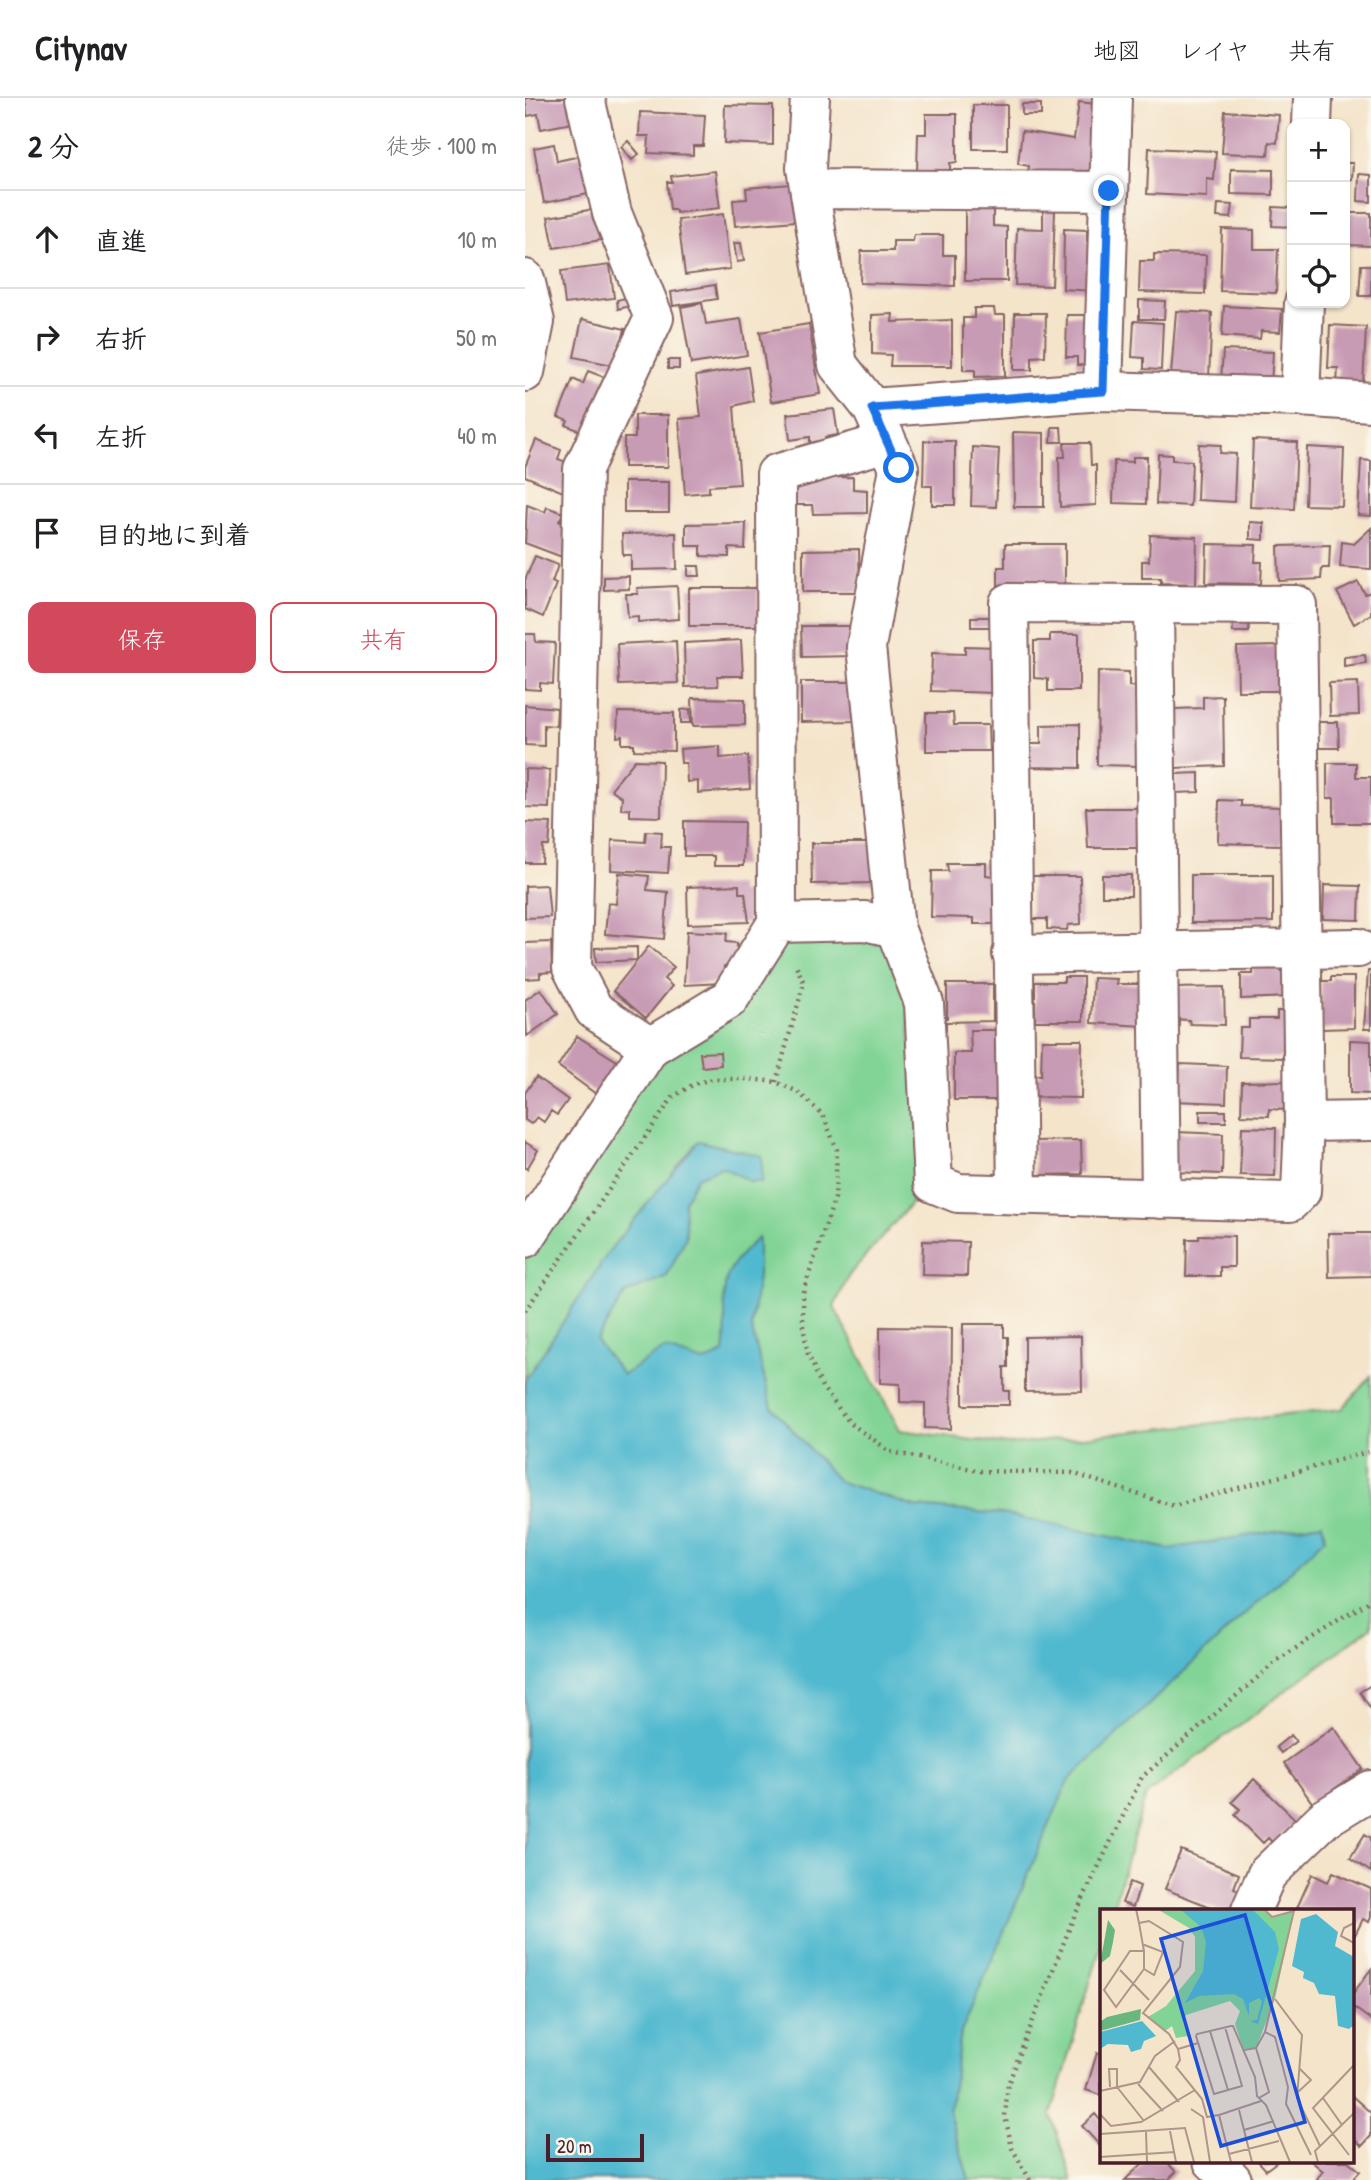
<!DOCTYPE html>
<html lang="ja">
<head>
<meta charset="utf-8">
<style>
  :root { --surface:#fff; --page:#f2f2f2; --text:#202124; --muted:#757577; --line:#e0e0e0; --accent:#d1495b }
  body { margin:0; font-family:"Patrick Hand","Klee One",sans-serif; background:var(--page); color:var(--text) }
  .controls { position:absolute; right:21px; top:21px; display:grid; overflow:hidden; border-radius:14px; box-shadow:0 2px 5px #0004 }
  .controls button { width:63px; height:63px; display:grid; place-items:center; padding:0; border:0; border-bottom:2px solid var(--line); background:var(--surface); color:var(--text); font:35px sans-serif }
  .scale { position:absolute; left:21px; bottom:18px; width:98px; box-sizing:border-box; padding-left:7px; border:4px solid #4a1f2b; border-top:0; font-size:19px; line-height:24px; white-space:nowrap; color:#4a1f2b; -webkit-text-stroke:5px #fbf7ec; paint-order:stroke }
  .stop { position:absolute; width:21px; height:21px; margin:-16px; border:5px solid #1a73e8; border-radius:50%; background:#fff }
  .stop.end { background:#1a73e8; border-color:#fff; box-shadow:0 2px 7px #0008 }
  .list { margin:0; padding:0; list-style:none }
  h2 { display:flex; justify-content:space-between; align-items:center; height:91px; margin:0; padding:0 28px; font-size:30px }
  h2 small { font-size:23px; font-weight:400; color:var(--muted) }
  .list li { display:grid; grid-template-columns:46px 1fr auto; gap:21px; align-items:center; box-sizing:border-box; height:98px; padding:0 28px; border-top:2px solid var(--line) }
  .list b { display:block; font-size:26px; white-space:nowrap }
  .list em { font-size:23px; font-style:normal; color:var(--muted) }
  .actions { display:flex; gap:14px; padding:21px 28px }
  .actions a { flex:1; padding:16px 0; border:2px solid var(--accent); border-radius:14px; text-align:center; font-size:24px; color:var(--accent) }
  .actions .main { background:var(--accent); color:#fff }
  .icon { flex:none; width:38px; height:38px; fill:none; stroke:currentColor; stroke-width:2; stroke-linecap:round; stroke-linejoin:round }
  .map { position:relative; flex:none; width:846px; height:2082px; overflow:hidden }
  header { display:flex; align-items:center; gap:42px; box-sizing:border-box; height:98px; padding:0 35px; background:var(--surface); border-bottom:2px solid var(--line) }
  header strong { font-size:33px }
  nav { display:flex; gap:38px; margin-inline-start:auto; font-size:24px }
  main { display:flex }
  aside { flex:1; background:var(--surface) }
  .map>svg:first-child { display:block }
  .green { fill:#82d496; stroke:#667a60; stroke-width:2 }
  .water { fill:#51b9cf; stroke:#4e6c7d; stroke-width:2 }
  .building { fill:#c89bb5 }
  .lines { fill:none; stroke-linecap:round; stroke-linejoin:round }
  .minor-casing { stroke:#866463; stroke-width:42 }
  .path { stroke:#866463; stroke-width:4.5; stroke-dasharray:2 5; stroke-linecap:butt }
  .minor { stroke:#fff; stroke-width:38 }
  .route { stroke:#1a73e8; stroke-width:9 }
  .inset-road { fill:none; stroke:#b0958a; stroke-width:2 }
  .view { fill:#1d4ed8; fill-opacity:0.15; stroke:#1d4ed8; stroke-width:3.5 }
  .inset-edge { fill:none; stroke:#4a1f2b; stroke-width:3.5 }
</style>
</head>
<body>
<header>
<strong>Citynav</strong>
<nav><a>地図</a><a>レイヤ</a><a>共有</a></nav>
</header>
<main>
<aside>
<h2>2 分<small>徒歩 · 100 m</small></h2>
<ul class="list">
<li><svg class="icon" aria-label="ahead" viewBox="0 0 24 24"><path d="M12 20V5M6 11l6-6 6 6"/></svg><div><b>直進</b></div><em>10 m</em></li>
<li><svg class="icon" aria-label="right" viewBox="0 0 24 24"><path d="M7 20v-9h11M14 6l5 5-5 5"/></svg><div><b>右折</b></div><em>50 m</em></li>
<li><svg class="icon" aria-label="left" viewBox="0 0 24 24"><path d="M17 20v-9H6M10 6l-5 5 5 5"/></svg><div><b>左折</b></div><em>40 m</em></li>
<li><svg class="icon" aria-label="arrive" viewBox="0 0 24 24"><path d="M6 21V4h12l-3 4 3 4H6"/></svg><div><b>目的地に到着</b></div></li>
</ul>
<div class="actions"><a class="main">保存</a><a>共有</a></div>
</aside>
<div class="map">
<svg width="846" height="2082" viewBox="0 0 846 2082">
  <rect width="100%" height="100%" fill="#fbf7ec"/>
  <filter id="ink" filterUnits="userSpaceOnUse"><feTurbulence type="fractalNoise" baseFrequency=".0143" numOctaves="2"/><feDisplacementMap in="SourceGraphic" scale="14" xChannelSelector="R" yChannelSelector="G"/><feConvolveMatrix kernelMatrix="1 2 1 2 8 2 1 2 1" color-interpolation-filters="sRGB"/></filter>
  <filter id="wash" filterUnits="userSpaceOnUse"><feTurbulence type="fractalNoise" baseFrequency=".00686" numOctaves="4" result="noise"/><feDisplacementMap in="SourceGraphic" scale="28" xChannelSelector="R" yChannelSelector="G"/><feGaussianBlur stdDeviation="1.57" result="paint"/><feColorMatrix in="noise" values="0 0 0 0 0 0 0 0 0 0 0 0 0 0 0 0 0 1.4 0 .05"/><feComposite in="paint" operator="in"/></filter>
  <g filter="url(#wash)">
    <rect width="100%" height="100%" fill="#f4e4ca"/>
    <path class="green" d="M252,825L377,848L394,1036L390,1101L324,1177L309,1209L375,1332L484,1347L817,1311L846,1278V1529L621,1697L587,1812H576V1847L526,2017L547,2082H0V1140L125,949L204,901Z"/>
    <path class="water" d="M173,1043L237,1058V1084H226L197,1069L172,1079L159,1104L161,1139L142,1178L100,1196L71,1243L98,1277L139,1251L179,1264L199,1255C207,1198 181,1185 233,1140V1179L226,1229L247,1309L313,1383L390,1409L478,1416L644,1451L797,1425L800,1440L543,1683L436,1934L424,2015L444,2082H0V1282L87,1149Z"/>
    <g id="blocks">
      <path class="building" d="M0,0H47L52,24L16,31L13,16L2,18Z
        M554,4L580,7L571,78L533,73L532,82L503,77L504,68L493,66L497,33L549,41Z
        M497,6H516V17H497Z
        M200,7L248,8V47L199,45Z
        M448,7H482V51H448Z
        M700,13L754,17L752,45L744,44L743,57L697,55Z
        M115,14L180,17L178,48H168V57L123,55L124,38H114Z
        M401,16H432V64L425,65V74H392L393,36H401Z
        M103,43L114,56L107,62L96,49Z
        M29,46L32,63L60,57L68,95L19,105L9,50Z
        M624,50L691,53L689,82L682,81V99L622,96Z
        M820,65H828L827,81H820Z
        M706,71L748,72V97L706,96Z
        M190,73L195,110L151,115V112H145L142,84H147L146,78Z
        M834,76L846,77V104L833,103Z
        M266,86L282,122L210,128L208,102L222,101L221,90Z
        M693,106L708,107L706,120L692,119Z
        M440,108H468V128L482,129V183H440Z
        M748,109L767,110V129L747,128Z
        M70,111L76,142L29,150L23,119Z
        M518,112L530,113L527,188L490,187L492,130L518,131Z
        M823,115H846V148L823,147Z
        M198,116L205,171L160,177L153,122Z
        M539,131L562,132V143L571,144L569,193L538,191Z
        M697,131L729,132V151H753L751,195L695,193Z
        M389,137H418V157H430V188L335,185L336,153H368V143H388Z
        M209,145H216L219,163L212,164Z
        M629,156L681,157L680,196L614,194L615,163H629Z
        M85,167L89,200L40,206L36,173Z
        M836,167H846V198H834Z
        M190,187L192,201L148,208L146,194Z
        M104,199L105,208L93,211L92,202Z
        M614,202L640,203L639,221H614Z
        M177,205L181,226L216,221L222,257L166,266L156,209Z
        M699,208L757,211L755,234L736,233L735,241L697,238Z
        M449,210H469L470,217H480V278L450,279V272H438V220H449Z
        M651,213L687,215L684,279L646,277Z
        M490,215H521L520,258L507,259V272H489Z
        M368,216L367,224L427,222V268H365L366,257L347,256V217Z
        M542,217H577L576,268L552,267V259H541Z
        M57,221L100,231L92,268L49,259Z
        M609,223L638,225L636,272L619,271V260L607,259Z
        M284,226L295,296L246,304L235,234Z
        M805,227L841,229L838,288L812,287L813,270H803Z
        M698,252L748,254L746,287L696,284Z
        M143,262H154V271H143Z
        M223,269L228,303L209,308L215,386L184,388V394L160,396L154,321L176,319L171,278Z
        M63,273L84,281L62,336L41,327L43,323L33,319L48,281L58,286Z
        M309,311L313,337L300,339L301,343L285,345V339L265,342L262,316Z
        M110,317H143V369H99V340H110Z
        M527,329H536L537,344H526Z
        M488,334L519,335V409H489Z
        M11,342L36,352L33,361L49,367L38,394L0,378V369Z
        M728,342L772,344L769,411L725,409Z
        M399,343H430V407H407V388H398Z
        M539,345H565L566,367H571V407L535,409L534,359H540Z
        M674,346L696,347L695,355L711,356L709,404L672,402Z
        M448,349L474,351L471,409L446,408Z
        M782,349L819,351L817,408L780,407Z
        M633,356L647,357V362L667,363L665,408L631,406Z
        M608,359H622L621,406L588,405L589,363L608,364Z
        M836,362L846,363V418L833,417Z
        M328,379V391L342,392V415L288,416L287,407H270L272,380Z
        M99,384H144V415H99Z
        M2,407L20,414L22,409L38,415L34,423L46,430L45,462L0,445Z
        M725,424L739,425V442L725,441Z
        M221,425L220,451L204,450V459L176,458V448H161V426Z
        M846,430V471L815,469L817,444L829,446Z
        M151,435L152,471L106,472V457H98L97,436Z
        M625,437L672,439L671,486L636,485V480H617V463H624Z
        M480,446H540V487H473V469H480Z
        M682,446L731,447L730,464H737L736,486L681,485Z
        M805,447L804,470H797L796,481L754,483L753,448Z
        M334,451L335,494H278V452Z
        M10,458L33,467L27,484L31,486L18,519L0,511V482Z
        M163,468H174L175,478H163Z
        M104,478V491L79,492V479Z
        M833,484L840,496L846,494V516L829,526L812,494Z
        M152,488L154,521L113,524V518L103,519L101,496H113L112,490Z
        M164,490H233V528H164Z
        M707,513H723L724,534H708Z
        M446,519H469V529H446Z
        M276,528H329L330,558L277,559Z
        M0,536H10L11,544L30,545L28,586L15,585V592L0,591Z
        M525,536H554V593H523V581L509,580V543H525Z
        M216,542L218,578H192L193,588L160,589L159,545Z
        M151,543L153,585L94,587L92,546Z
        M440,548L471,549L470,595L406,593L407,555L440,556Z
        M756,548L757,593H713L712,549Z
        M840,557L841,565L819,568V559Z
        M573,573L604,574V588L615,589L614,668L572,667Z
        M276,584H330L332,623L276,624Z
        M833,584L834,617L805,618L804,585Z
        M698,598L699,668L649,670V611L678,610V599Z
        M167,600L220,601V627L168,628Z
        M0,607L32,610L31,628L19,627V648L0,647Z
        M165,611L166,625H156V612Z
        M93,614L149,615V653L109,652V646H97V638L92,639Z
        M401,615H428L429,627H463L464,653H401Z
        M793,624H813L814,650H792Z
        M555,626V670L503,669L504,646H516V627Z
        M195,648V660L223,658L225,691L173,695V683L162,684L161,665H156L155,651Z
        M110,662L137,663L136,719L105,718V711H96L97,699L86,691Z
        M802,665H831V679H846V725H809V700H802Z
        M0,671L25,672L24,710L0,709Z
        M674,675V694L651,695L650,676Z
        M694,702L716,703V708L762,709L756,747L693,745Z
        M561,710H613L614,750H563Z
        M159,723L219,724L218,768H189V758H159Z
        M0,724L26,725L24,748H18L17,765H0Z
        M121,733L137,734L136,749H145L143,775L86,772L87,742L120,744Z
        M286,745H349V785L287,786Z
        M422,765H461V777L469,778V826H449V820L406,819L407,773H423Z
        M94,775L124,778L122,792L143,794L139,841L80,836L83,805L91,806Z
        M577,777H606V798H577Z
        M666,777H748V824L666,825Z
        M506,778H555L556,826L543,827L542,832L522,831V821H506Z
        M22,787L25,819L0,820V788Z
        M214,787V795H220L224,824L163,826L162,789Z
        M799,787L835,788L834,822L798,821Z
        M162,833L202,835L201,844L212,845L211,869L199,868L198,885L159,887Z
        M26,844L27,874L15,875V880L0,881V845Z
        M124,848L149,869L139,881L147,888L121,920L88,893Z
        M112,849V862L71,864L70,850Z
        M763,859L764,899L716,901V876H728V865Z
        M843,873H846V931H839Z
        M539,879H558V923H510V884H539Z
        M806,879H829V930L797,931L796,883H806Z
        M568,880L592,881L591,886H614V894L622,895L620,928L566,925Z
        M422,886H468V923L421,924V933H414L415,920H422Z
        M699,889L700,927L665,926L664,922L647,921L648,890Z
        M16,891L33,916L2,938L0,902Z
        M752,913H764L763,960L714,959L715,930H724V921H752Z
        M445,932H480L481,1002H429V955H446Z
        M52,938L92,963L71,996L33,968Z
        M517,942H557L556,1000L509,999L510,977H516Z
        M825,942L846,943V996L825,995Z
        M195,954L196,967L177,969L175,955Z
        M655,966L702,968L701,1005L648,1003V984H654Z
        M11,979L43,1002L32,1017L26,1013L19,1024L12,1019L6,1026L0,1022V995Z
        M762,983L761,1012L744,1011V1018L716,1017L717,984Z
        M675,1013H701V1024H675Z
        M717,1029L751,1030L750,1078L715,1077Z
        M651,1034L698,1036L697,1076L649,1074Z
        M556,1042L557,1076L510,1077L509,1043Z
        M0,1044L13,1052L2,1071L0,1070Z
        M803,1135H846V1178L804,1179Z
        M674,1137L709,1138V1169H695V1178H661L662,1141H674Z
        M398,1143L443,1144L442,1178L397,1177Z
        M438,1226H479V1239H483V1269H479V1293H484V1307H438Z
        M355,1229L427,1230L426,1331L400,1330V1305L375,1304V1286L355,1285Z
        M556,1238L557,1293L500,1294V1239Z
        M846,1587V1611L835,1594Z
        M809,1629L838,1671L788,1706L759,1665Z
        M766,1637L771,1643L756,1655L751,1649Z
        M729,1681L771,1722L748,1745L743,1740L738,1745L710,1717L715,1711L707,1704Z
        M840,1736L846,1740V1774L825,1760Z
        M656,1752L714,1776L709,1790L716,1793L708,1812H693L640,1791Z
        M808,1774L846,1791V1819L844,1824L838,1821L830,1837L827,1835V1812L772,1810L787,1776L803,1784Z
        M605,1784L615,1788L608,1809L597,1805Z
        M846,1871V1922L827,1908V1897Z
        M572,1955L576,1957V1997L561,1992Z
        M827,1998L846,2015V2038L837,2048L827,2039Z
        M570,2016L576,2023V2049L557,2028Z
        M620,2063H641L651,2074L643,2082H600Z
        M733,2063H753L741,2072Z
        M786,2063H823L835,2073L827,2082H791L798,2073Z"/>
    </g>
  </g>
  <g filter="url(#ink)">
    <use href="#blocks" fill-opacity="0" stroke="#866463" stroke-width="2"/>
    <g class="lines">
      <defs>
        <path id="minor" d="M60,0L87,115L129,220L58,371L47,870L69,912L125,949L204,901L252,825L340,823L370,830
          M285,0L281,70L313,267L347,310L374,370L341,549L370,830L399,905L408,1085L433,1095L765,1104L776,1093L779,1024L772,507L484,505L492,1097
          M787,26L788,0
          M285,91L584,93
          M0,181L10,224L0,274
          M779,205L775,299L846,304
          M578,293L587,0
          M347,310L578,293L775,299
          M629,506L636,1101
          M252,825L251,376L362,344
          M487,856L833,850
          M779,1024L846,1023
          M0,1140L125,949
          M726,1812L742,1776L799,1721L846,1692
          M688,2063L707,2082"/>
      </defs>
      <use href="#minor" class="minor-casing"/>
      <path class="path" d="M251,984L279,885L270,865
        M0,1213L148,999L169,986L188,981H224L251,984L273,994L298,1017L312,1052L310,1100L278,1194V1228L283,1256L297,1289L325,1325L366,1354L456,1373L547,1375L649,1408L846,1353
        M505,2082L487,2050L480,2018L483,1986L548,1821L617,1679L754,1561L846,1502"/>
      <use href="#minor" class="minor"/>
    </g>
  </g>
  <g class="lines" filter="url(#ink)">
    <path class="route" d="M374,370L347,310L578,293L584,93"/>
  </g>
  <g transform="translate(575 1811)">
    <rect width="254" height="254" fill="#f4e4ca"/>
    <path d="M57,0H164L172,8L194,2L175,90L156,139L143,140L135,115L140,102L130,92L86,106L83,113L88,127L76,129L72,117L65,122L48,108L66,97L95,62V28L89,19Z" fill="#82d496"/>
    <path d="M8,11L15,21L13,33L10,47L0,55ZM41,100L40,111L0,122V113L7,108Z" fill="#69b67f"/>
    <path d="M80,0H152L175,23L179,40L158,115L150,112L157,111L162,92L159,89L149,94V107L143,90L134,85L99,87L85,94L103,62L106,33L101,18ZM216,5L238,23L235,37L254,48V116L249,120L238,117L235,87L219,85L214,74L203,69L204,63L192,57L201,10ZM42,112L56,127L44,132L41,140L31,143L28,136L8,135L0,140V123Z" fill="#51b9cf"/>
    <path class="inset-road" d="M36,0L39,14L49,12L83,33L80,58L43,104L69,125L78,140L98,134M164,0L172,8L194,2L165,123M39,14L44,42V60L16,98L4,81L30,42H44M254,14L244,19L241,27L254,34M42,35L63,43L54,66L44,60M20,61L49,91M175,90L202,126L197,189L220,237M125,118L142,177L114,185L96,127L97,125L131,117H133L155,168L157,187L166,196L190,253M110,122L128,181M156,139L169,183L159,189M78,140L80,151L76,158L102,190L107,208L119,206L131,253M144,141L156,139L165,123L175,128L188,178L186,195L211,246M49,158L79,193M38,175L63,202M10,178L9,160H17V178L44,212M0,182L40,173L55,147L75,132M198,183L211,171L200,160M223,189L242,216M91,200L103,208L110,253M139,201L152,253M0,205L11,217L41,213L95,181M119,206L161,192M144,221L174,212M70,222L76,253M46,223L47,253M0,225L85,219L94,253M129,245L179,232M249,246L213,199L254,156M0,248L75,243M218,253L215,242L254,204"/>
    <path class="view" d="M145,6L205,213L121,237L61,30Z"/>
    <rect width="254" height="254" class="inset-edge"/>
  </g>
</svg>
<div class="controls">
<button>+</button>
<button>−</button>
<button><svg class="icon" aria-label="locate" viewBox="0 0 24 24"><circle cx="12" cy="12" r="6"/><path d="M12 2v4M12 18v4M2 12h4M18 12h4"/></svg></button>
</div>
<div class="scale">20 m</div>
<div class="stop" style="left:374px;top:370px"></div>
<div class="stop end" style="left:584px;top:93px"></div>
</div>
</main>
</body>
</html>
